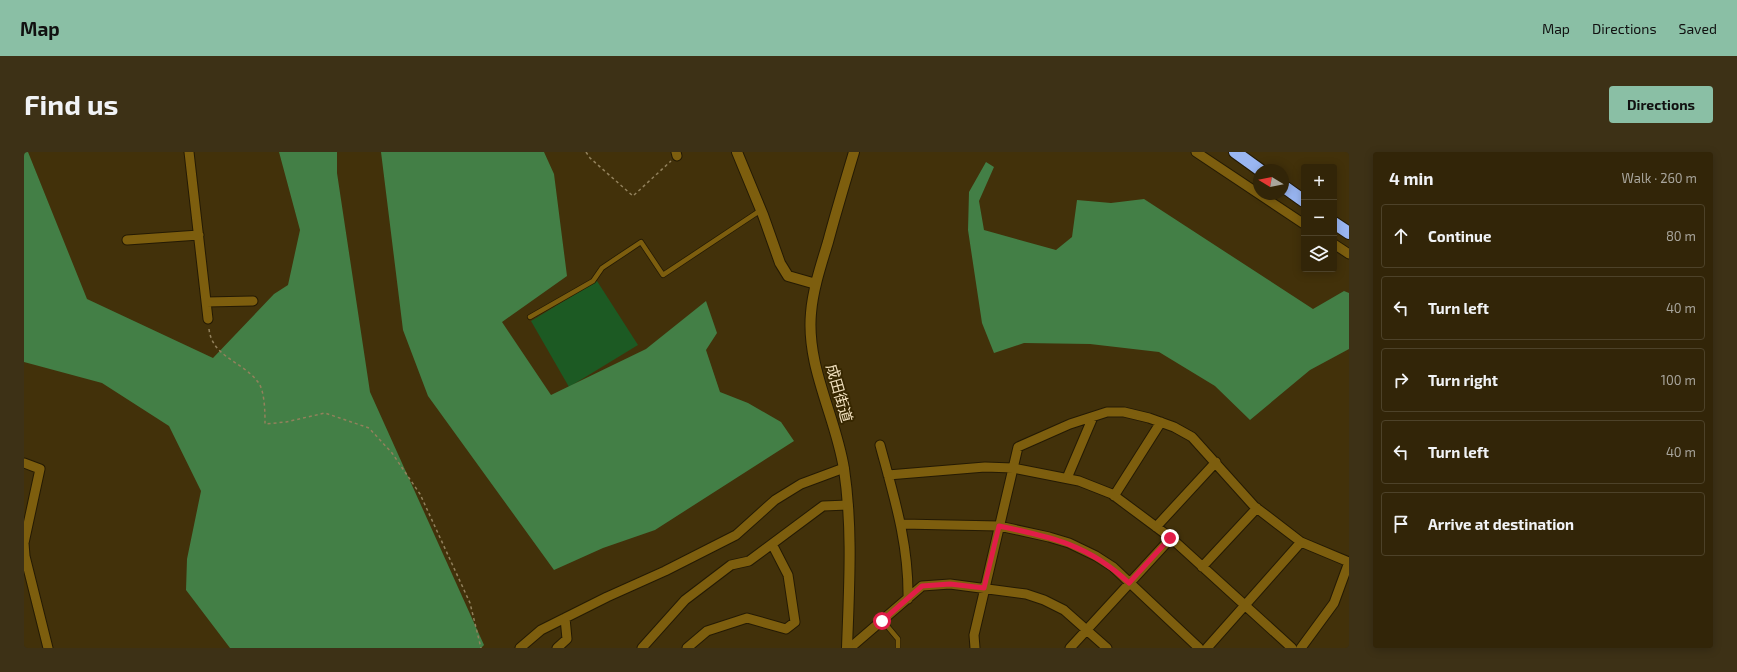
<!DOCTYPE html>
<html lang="en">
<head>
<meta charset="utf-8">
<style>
  :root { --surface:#322508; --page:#3d3116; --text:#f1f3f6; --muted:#a8a59c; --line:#4d4229; --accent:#8abfa5 }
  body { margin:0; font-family:"Exo 2","Noto Sans JP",sans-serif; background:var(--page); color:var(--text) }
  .controls { position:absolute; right:12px; top:12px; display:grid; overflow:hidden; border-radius:4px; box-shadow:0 2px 10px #0003 }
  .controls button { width:36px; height:36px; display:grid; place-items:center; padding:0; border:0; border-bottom:1px solid var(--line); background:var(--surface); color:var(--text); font:20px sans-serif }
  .compass { position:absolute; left:1229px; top:12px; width:36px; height:36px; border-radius:50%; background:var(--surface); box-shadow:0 2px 10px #0003; rotate:280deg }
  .stop { position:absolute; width:12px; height:12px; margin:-9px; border:3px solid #e11d48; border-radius:50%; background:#fff }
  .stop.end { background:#e11d48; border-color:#fff; box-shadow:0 1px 4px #0008 }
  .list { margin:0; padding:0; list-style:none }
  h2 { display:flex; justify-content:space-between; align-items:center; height:52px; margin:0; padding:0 16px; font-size:17px }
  h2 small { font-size:13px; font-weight:400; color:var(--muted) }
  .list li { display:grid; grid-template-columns:26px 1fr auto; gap:12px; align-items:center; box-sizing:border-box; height:64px; margin:0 8px 8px; padding:0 8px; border:1px solid var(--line); border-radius:4px }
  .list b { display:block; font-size:15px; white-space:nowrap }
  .list em { font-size:13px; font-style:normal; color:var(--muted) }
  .icon { flex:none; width:22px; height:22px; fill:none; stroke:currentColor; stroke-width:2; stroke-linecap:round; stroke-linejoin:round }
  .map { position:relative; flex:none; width:1325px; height:496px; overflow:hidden; border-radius:4px }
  header { display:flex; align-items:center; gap:24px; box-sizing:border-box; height:56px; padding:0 20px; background:var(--accent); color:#111 }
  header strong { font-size:19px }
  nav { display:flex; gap:22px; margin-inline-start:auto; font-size:14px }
  .intro { display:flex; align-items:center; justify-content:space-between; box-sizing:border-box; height:96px; padding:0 24px }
  h1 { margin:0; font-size:28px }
  .button { padding:10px 18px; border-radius:4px; background:var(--accent); color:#111; font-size:14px; font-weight:700 }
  main { display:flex; gap:24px; padding:0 24px }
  aside { flex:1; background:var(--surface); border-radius:4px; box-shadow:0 2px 10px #0003 }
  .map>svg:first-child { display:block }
  .green { fill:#1c5a23 }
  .forest { fill:#437f46 }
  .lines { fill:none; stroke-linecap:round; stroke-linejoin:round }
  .lane-casing { stroke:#241a04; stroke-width:6 }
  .street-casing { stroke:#241a04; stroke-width:11 }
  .secondary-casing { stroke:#241a04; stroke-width:12 }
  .highway-casing { stroke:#241a04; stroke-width:14 }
  .path { stroke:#92815c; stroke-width:1.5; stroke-dasharray:3 3; stroke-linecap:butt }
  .lane { stroke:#7d5e0e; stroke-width:4.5 }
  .street { stroke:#7d5e0e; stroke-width:9 }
  .secondary { stroke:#7d5e0e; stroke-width:10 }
  .highway { stroke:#9ab6f2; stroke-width:12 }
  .route { stroke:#e11d48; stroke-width:5 }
  .labels { text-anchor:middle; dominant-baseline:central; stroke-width:4; stroke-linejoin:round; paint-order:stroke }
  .street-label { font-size:15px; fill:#f1e0be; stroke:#372700 }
</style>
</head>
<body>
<header>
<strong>Map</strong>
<nav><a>Map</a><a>Directions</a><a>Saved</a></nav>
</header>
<div class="intro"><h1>Find us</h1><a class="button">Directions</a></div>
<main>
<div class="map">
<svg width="1325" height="496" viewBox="0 0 1325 496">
  <rect width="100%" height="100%" fill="#42310a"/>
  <path class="green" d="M573,129L614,193L545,235L507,169Z"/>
  <path class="forest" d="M0,0H4L63,147L189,206L250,142L264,133L276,78L255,0H313V21L346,240L460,493L457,496H206L162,438L163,407L177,339L145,274L78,231L0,210Z
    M357,0H520L530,22L543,124L478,170L527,243L622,197L682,149L693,181L682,198L696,240L724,251L757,270L770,289L631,378L579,396L530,418L404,244L379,178Z
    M962,10L970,15L955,49L960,78L1032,98L1048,85L1053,48L1087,51L1120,47L1289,157L1320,139L1325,141V197L1286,218L1226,268L1191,234L1135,200L1066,192L1000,191L970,201L958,171L944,78L945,40Z"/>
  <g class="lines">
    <defs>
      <path id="lane" d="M506,165L569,129L578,116L617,90L639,123L737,58
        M859,469L874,487V496"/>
      <path id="street" d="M165,0L184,167
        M652,0L653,4
        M1172,0L1280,72
        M103,88L175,83
        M1310,92L1325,102
        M182,150L229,149
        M856,293C870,345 885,392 884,447
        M0,311L16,317L0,391L1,404L24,496
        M864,323L961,315L989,316L1055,329L1088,342L1147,386L1268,496
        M1043,326L1069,265
        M1090,344L1137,270
        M878,372L975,374L1025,385L1045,391L1072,404L1089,415L1175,496
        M1132,375L1192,310
        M1178,415L1233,356
        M496,496L517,478L583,445L641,419L712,383L751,348L777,332L820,316
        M533,496L543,487L541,466
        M618,496L661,448L707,413L725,409L799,354L824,353
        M663,496L683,479L723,466L762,477L771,470L764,423L748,392
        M826,496L898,434L926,432L1002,442L1020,448L1040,458L1083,496
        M951,496L950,483L994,295L1046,272L1083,260H1100L1125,266L1150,275L1168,285L1230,354L1277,390L1325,410L1310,451L1277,496
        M1046,496L1147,386
        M1183,496L1277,390"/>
      <path id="secondary" d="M713,0L739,63L756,111L764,124L792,132
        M823,496C825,436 829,377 820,317C812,265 782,215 787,161C789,137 797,113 804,90C812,60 821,30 830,0"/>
      <path id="highway" d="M1211,0L1236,18
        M1259,34L1280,49
        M1310,71L1325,81"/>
    </defs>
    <use href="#lane" class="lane-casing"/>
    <use href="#street" class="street-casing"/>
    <use href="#secondary" class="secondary-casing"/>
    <use href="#highway" class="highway-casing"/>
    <path class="path" d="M562,0L566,6L609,44L647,9
      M185,177C188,205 218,209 234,230C241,239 241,261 241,272L262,270L301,261L345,276L368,301L396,342L446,451L457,496"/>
    <use href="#lane" class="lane"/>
    <use href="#street" class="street"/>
    <use href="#secondary" class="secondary"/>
    <use href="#highway" class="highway"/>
  </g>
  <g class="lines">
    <path class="route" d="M858,469L898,434L926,432L960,436L975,374C1028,385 1065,393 1105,431L1146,386"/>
  </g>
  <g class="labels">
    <g class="street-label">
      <text transform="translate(816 241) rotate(74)">成田街道</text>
    </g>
  </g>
</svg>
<div class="controls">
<button>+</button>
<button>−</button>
<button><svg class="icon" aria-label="layers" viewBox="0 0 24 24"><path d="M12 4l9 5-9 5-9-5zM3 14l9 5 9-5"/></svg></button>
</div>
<svg class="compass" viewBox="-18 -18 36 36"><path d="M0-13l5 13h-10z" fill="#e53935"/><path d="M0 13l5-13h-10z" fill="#a8a59c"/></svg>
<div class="stop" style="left:858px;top:469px"></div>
<div class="stop end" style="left:1146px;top:386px"></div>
</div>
<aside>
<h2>4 min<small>Walk · 260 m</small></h2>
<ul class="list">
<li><svg class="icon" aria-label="ahead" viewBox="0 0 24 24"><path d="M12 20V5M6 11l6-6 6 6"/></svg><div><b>Continue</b></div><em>80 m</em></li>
<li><svg class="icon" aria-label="left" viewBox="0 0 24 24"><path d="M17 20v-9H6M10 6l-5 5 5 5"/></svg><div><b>Turn left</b></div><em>40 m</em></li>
<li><svg class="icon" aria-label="right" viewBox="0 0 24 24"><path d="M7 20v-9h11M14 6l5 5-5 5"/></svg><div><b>Turn right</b></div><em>100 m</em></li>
<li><svg class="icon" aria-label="left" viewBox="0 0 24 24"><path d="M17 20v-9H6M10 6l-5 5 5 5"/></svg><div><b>Turn left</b></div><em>40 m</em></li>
<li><svg class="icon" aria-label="arrive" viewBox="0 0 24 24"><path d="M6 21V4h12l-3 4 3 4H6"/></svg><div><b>Arrive at destination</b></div></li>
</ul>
</aside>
</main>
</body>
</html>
